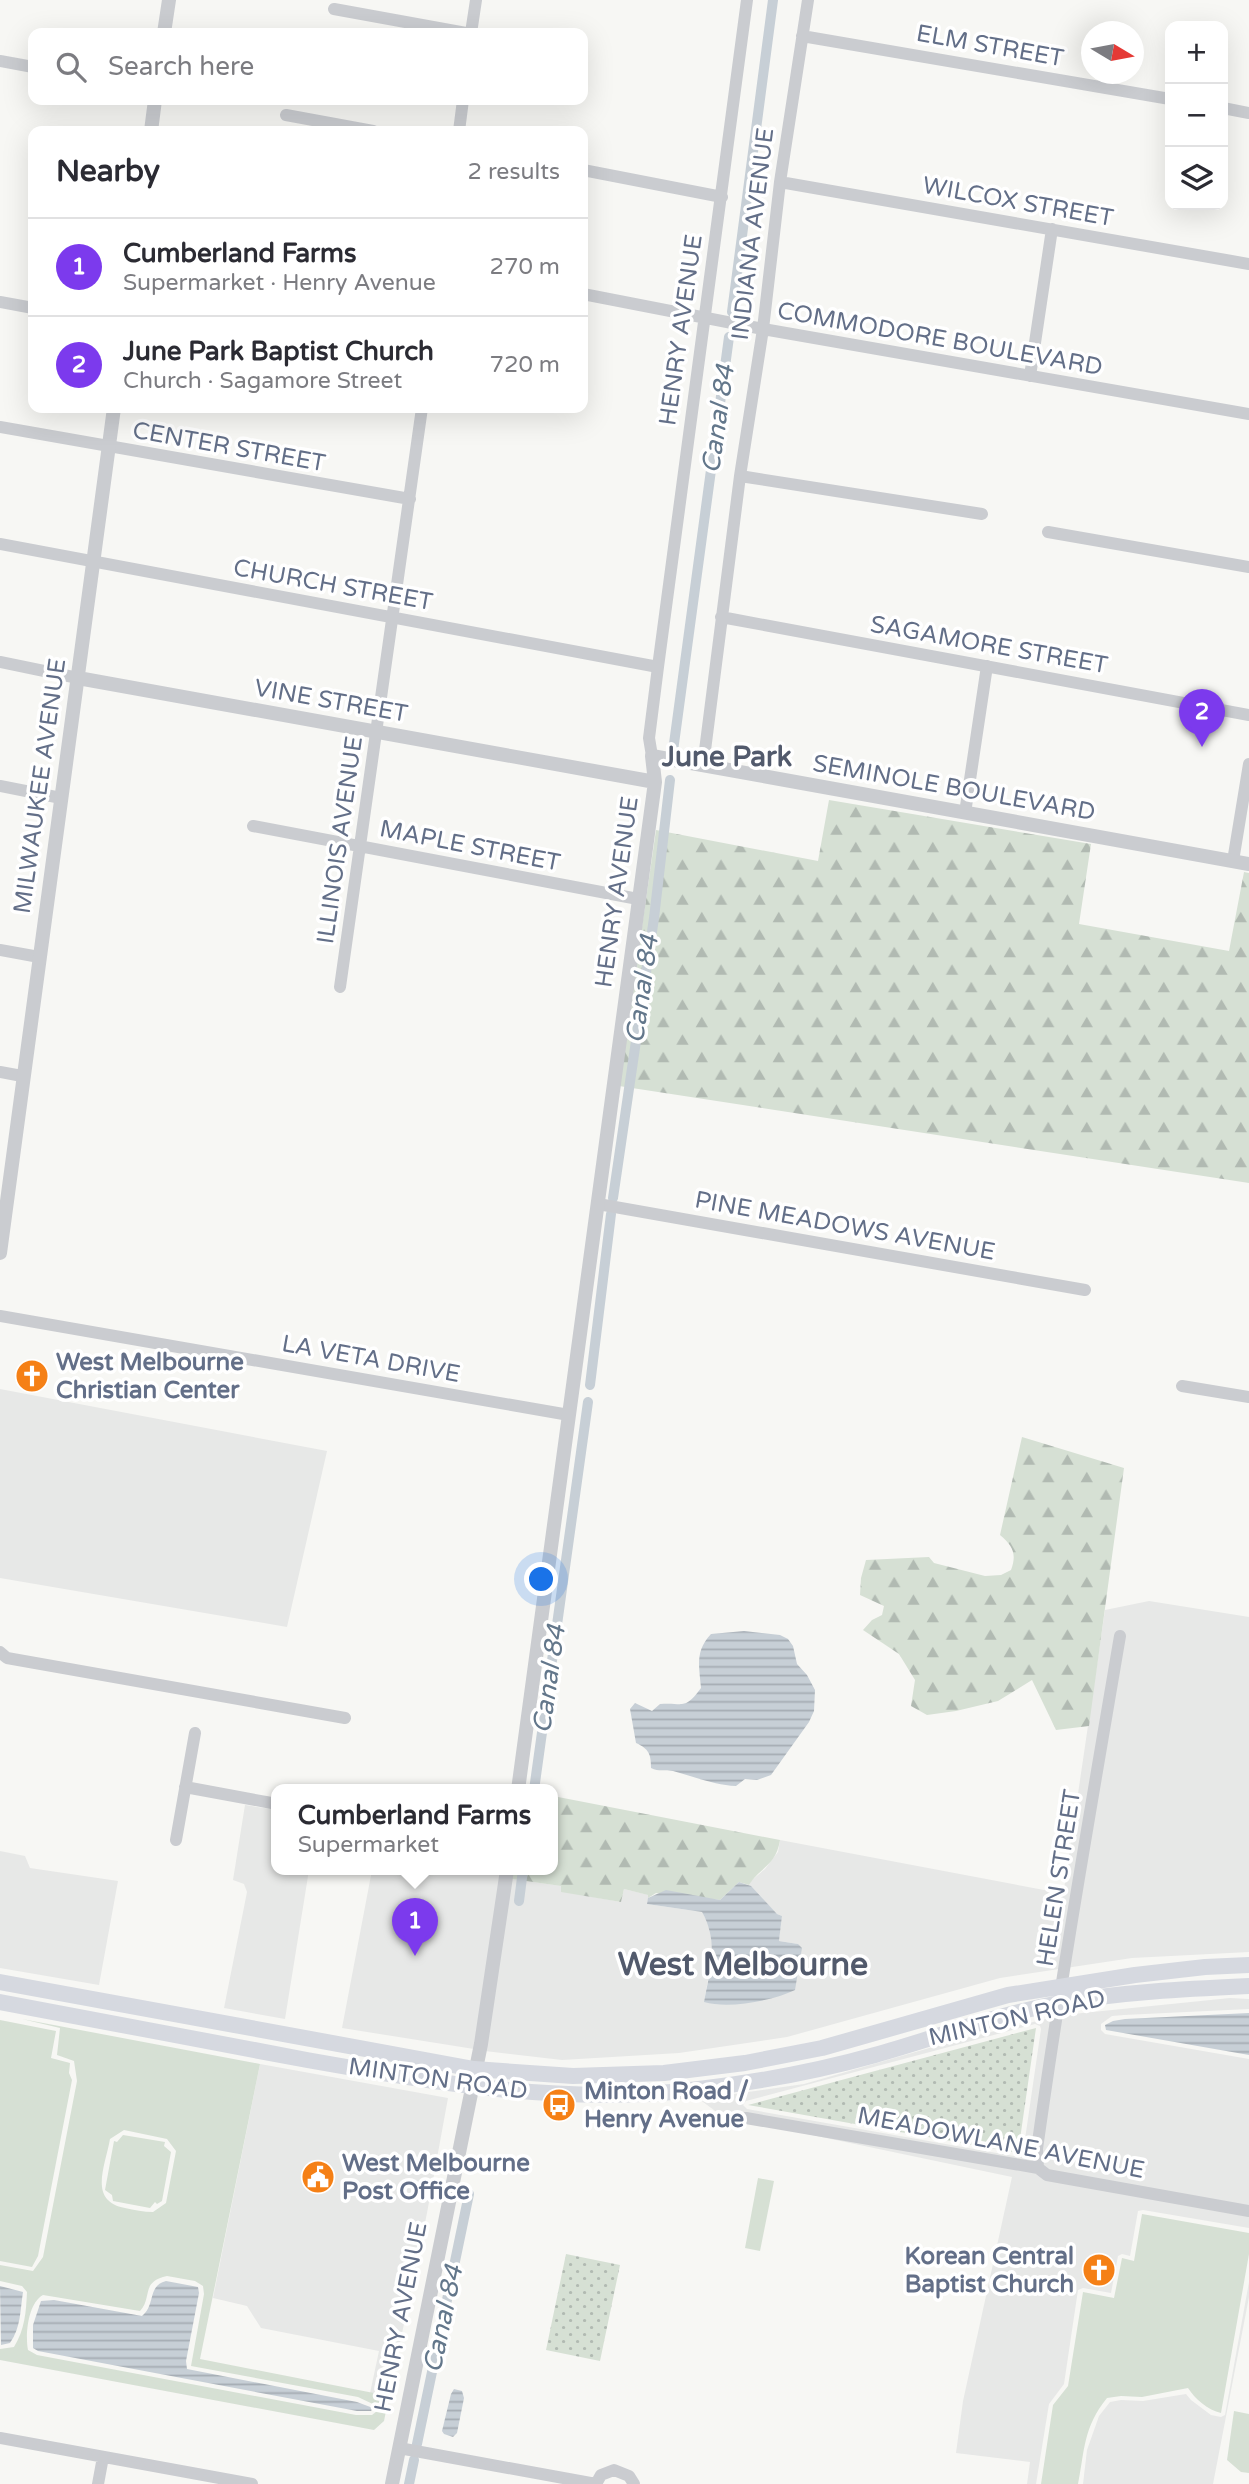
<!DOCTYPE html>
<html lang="en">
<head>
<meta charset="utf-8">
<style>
  :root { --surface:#fff; --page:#f2f2f3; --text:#2b2b33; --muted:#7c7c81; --line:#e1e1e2; --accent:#7c3aed }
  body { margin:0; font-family:"Varela Round",sans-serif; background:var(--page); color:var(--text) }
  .controls { position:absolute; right:21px; top:21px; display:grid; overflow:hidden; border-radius:14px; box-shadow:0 7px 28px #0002 }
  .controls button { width:63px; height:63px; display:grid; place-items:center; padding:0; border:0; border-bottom:2px solid var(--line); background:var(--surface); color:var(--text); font:35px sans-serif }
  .compass { position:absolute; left:1081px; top:21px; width:63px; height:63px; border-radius:50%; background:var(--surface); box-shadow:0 7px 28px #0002; rotate:100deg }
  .you { position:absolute; left:542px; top:1580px; width:24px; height:24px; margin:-18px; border:5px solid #fff; border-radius:50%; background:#1a73e8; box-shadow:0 0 0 10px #1a73e833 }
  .badge { display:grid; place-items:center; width:46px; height:46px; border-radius:50%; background:var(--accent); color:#fff; font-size:23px; font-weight:700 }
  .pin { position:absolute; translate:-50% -58px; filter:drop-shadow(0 2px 4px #0008) }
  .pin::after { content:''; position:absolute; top:37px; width:24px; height:21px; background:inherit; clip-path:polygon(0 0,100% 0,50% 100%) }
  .popup { position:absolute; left:271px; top:1784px; width:287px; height:91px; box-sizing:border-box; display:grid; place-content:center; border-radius:14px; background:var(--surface); filter:drop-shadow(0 2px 5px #0005); font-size:23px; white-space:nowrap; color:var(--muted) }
  .popup b { font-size:26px; color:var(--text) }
  .popup::after { content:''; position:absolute; left:50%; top:100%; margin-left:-14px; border:14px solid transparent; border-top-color:var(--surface) }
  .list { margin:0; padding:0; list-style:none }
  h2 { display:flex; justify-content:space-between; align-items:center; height:91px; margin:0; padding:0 28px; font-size:30px }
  h2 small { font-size:23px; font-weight:400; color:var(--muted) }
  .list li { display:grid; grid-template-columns:46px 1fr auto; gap:21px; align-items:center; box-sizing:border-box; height:98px; padding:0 28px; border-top:2px solid var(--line) }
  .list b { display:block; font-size:26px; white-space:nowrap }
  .list p { margin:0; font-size:23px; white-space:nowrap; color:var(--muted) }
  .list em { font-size:23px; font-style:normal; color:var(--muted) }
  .icon { flex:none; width:38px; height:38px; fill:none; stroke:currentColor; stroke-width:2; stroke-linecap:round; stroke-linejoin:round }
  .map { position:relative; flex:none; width:1249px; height:2484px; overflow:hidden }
  .search { position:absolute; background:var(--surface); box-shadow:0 7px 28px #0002; left:28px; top:28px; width:560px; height:77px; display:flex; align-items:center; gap:18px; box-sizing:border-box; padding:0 24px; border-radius:14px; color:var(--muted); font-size:26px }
  .panel { position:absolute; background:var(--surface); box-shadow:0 7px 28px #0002; left:28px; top:126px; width:560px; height:287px; border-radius:14px }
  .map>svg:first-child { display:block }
  .built { fill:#e7e8e7; fill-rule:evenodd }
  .green { fill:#d6e0d4; fill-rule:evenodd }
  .forest { fill:url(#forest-firs) }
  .park { fill:url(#park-dots) }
  .water { fill:url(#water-rules) }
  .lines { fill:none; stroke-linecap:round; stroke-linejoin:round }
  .canal { stroke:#c7cfd6; stroke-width:10 }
  .minor { stroke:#caccd0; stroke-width:12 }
  .tertiary { stroke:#caccd0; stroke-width:14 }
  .secondary { stroke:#d6d9e0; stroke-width:16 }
  .labels { text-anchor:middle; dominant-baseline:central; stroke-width:7; stroke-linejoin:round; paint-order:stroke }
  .street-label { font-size:24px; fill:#636f88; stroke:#fff }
  .poi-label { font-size:24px; font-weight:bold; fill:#636f88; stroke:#fff; text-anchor:start }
  .water-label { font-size:26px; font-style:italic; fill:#63778b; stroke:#fff }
  .quarter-label { font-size:28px; font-weight:bold; fill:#525a6c; stroke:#fff }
  .district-label { font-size:32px; font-weight:bold; fill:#525a6c; stroke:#fff }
</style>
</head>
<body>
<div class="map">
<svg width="1249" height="2484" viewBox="0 0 1249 2484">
  <defs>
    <pattern id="forest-firs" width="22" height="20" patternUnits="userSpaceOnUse" patternTransform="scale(1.75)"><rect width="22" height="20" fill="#d6e0d4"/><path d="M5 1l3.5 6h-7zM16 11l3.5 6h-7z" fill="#b1bab2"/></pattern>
    <pattern id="park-dots" width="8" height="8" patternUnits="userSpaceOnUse" patternTransform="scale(1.75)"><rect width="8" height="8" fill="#d6e0d4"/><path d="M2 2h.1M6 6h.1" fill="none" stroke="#b1bab2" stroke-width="1.8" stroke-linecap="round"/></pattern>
    <pattern id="water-rules" width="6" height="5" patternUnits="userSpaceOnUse" patternTransform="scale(1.75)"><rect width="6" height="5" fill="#c7cfd6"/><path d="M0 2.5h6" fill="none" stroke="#a5acb3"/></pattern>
  </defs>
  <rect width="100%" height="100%" fill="#f7f7f4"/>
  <path class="built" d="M0,1389L327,1451L287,1627L0,1578Z
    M1149,1601L1249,1617V1952L1132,1958L1000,1978L787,2037L679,2053L562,2060L485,2051L512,1879L562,1886L561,1891L621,1902L624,1889L649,1895L647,1904L702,1912L710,1926L713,1952L704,2002L798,1944L779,1941L782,1916L777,1914L749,1885L751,1881L765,1869L778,1852L780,1840L1044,1890L1064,1889L1105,1610Z
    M245,1805L277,1810V1870H309L285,2019L224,2008L247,1892L244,1884L233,1880Z
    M0,1851L25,1856L30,1868L118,1881L99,1985L0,1968Z
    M372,1870H487L501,1876L474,2049L342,2028Z
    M1230,1998L1249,1999V2009L1124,2015L1112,2016L1101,2024V2030L1105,2034L1249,2059V2228L1143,2210L1138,2211L1130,2256L1122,2254L1118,2256L1111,2293L1083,2288L1078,2290L1064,2384L1049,2404L1036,2484H1027L1030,2462L956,2453L963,2401L1012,2177L722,2116L699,2099L804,2084L957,2040L1063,2015ZM1035,2024L1040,2026L1041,2029L1023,2153L1020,2157L747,2109L743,2105L746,2101Z
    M260,2064L448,2098L427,2213L389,2396L370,2393L379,2351L261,2328L247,2306L213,2298Z
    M1249,2282V2297L1213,2484H1083L1087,2450L1099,2416L1110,2402L1121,2400L1143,2401L1186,2394L1191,2400L1211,2415L1221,2417L1225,2415Z"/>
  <path class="green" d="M22,2019L260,2064L200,2359L389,2396L384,2421L374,2430L0,2360V2349L14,2347C25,2329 26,2312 27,2292L22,2286L0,2281V2265L33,2271L43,2257L77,2081L74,2061L57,2055L60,2028ZM124,2130L167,2139L176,2151L166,2203L153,2212C144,2212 134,2210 125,2208C88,2201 105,2167 110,2139ZM167,2276L195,2281L203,2286L204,2294L191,2366L358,2397L377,2406V2411L372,2415H356L37,2355L28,2350C25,2335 28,2303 43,2295L140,2311C153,2297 140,2282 167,2276Z
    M0,2020L56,2031L51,2058L70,2063L69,2073L72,2080L38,2256L32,2267L0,2261Z
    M123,2135L165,2142L164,2146L171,2152L162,2201L157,2204L155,2202L150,2208L113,2201L112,2195L105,2190L114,2141L117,2142Z
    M758,2178L774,2181L760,2251L745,2248Z
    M1142,2214L1249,2233V2254L1221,2413C1208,2410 1195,2399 1188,2388L1142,2397L1121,2396L1107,2398C1083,2428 1085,2449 1078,2484H1041L1053,2405L1068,2386L1083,2292L1114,2298L1122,2258L1134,2261Z
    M1234,2411L1249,2414V2473L1241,2472L1227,2460Z"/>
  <path class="forest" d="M829,800L1091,844L1079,924L1229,951L1244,872L1249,873V1183L619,1086L656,830L818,861Z
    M1022,1437L1124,1468L1089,1726L1056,1730L1032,1680L998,1701L956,1711L927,1715L911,1706L915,1680L899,1654L863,1630L872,1620L882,1615L884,1606L860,1595L861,1578L866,1560L929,1557L934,1563L985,1576L1001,1575L1011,1570C1017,1554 1013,1546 1000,1535Z
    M553,1796L780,1840C776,1866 760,1867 749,1885L739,1882L720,1900L656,1893L648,1898V1895L624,1889L621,1902L561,1892V1886L512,1879L513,1870H553Z"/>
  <path class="park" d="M1036,2028L1018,2153L748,2105Z
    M566,2254L620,2265L600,2361L546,2350Z"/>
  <path class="water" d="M744,1631L780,1635L788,1639L793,1646L797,1664L807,1675L815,1690L814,1711L809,1722L771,1775L757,1780L745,1779L736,1786C714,1785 695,1777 673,1771C665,1769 659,1772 651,1768C651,1754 649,1749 636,1743L630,1709L635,1703L652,1711L660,1704C684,1702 684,1711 701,1688C699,1666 695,1651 711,1634Z
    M739,1882L751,1886L777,1914L782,1916L779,1941L798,1944L802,1948L795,1990C772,2001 729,2009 704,2002C710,1970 719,1942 702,1912L647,1904L648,1898L666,1890L720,1900Z
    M1249,2013V2055L1106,2030L1105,2025L1113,2021L1125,2019Z
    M166,2281L198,2287L199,2293L186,2361L187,2369L357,2402L373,2408L371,2411H357L38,2351L33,2348V2325L41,2301L54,2300L142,2316C156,2305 147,2286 166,2281Z
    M0,2286L23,2292C20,2311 21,2327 10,2343L1,2345Z
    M454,2389L462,2391L464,2398L457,2433L453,2437L444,2434L442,2431L451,2394Z"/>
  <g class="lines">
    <path class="canal" d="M732,312L773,0
      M673,751L729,337
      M613,1198L654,918L670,780
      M590,1385L611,1214
      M534,1790L588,1402
      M519,1901L523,1870
      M417,2444L469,2194
      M409,2484L414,2460"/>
    <path class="minor" d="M334,9L466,33
      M471,33L476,0
      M802,36L1170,99
      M0,61L33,67
      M1223,108L1249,113
      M286,115L373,131
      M459,131L463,100
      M583,170L722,197
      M780,182L1249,264
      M583,294L763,329L1249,414
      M0,302L33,308
      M1030,376L1052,229
      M0,427L410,499
      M740,476L982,514
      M1048,532L1249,567
      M0,544L658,667
      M721,617L1249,715
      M0,662L78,678
      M652,756L649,738L658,667L747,0
      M703,766L740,476L763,329L780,182L808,0
      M0,786L61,798
      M965,813L987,666
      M253,826L638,899
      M1233,861L1249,764
      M0,950L39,957
      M340,987L422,408
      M0,1072L22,1076
      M598,1204L1085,1290
      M0,1316L569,1415
      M1182,1386L1249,1397
      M0,1652L7,1658L345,1718
      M185,1787L277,1804
      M176,1840L195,1733
      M746,2118L1038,2168L1047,2175L1249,2211
      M1038,2168L1037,2149C1061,1977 1091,1807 1120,1636
      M0,2438L252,2484
      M399,2448L596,2484L601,2475L614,2470L629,2476L634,2484
      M98,2484L103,2457"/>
    <path class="tertiary" d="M164,33L169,0
      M151,131L155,100
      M78,678L655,782
      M0,1253L114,408
      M518,1790L655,782L652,756L1249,864
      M392,2484L481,2044L507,1870"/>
    <path class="secondary" d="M0,1982L474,2069L573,2076L664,2073L745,2063L822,2048L1008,1995L1135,1975L1205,1967L1249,1965
      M0,2002C102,2021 205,2041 307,2060C437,2083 567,2106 699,2089C758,2082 818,2071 875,2055C936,2038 995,2015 1059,2003C1122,1992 1185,1989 1249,1986"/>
  </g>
  <defs>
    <symbol id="church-disc" viewBox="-11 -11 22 22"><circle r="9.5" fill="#f58016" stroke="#fff"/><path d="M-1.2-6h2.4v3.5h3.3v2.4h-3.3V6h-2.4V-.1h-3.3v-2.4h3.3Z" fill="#fff"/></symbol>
    <symbol id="bus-disc" viewBox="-11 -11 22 22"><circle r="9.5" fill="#f58016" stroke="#fff"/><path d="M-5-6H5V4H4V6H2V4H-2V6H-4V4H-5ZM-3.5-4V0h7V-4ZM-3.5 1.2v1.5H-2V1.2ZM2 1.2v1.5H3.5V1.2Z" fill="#fff"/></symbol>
    <symbol id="civic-disc" viewBox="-11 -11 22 22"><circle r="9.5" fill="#f58016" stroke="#fff"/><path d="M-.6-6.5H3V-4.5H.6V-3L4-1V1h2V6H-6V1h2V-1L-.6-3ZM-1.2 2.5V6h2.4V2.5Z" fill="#fff"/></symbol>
  </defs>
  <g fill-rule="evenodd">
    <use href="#church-disc" x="13" y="1357" width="38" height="38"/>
    <use href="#bus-disc" x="540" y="2086" width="38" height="38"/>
    <use href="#civic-disc" x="299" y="2158" width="38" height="38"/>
    <use href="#church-disc" x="1080" y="2251" width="38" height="38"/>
  </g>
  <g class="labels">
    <g class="street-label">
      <text transform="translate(990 46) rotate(10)">ELM STREET</text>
      <text transform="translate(1018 202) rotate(10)">WILCOX STREET</text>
      <text transform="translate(753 234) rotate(-83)">INDIANA AVENUE</text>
      <text transform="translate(681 330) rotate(-82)">HENRY AVENUE</text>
      <text transform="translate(940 339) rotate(10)">COMMODORE BOULEVARD</text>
      <text transform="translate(229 447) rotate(10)">CENTER STREET</text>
      <text transform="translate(333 585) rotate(10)">CHURCH STREET</text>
      <text transform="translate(989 645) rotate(10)">SAGAMORE STREET</text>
      <text transform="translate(331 701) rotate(10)">VINE STREET</text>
      <text transform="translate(40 786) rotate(-82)">MILWAUKEE AVENUE</text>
      <text transform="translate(954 788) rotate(10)">SEMINOLE BOULEVARD</text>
      <text transform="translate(340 840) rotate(-82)">ILLINOIS AVENUE</text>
      <text transform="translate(470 846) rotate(11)">MAPLE STREET</text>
      <text transform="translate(617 892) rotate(-82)">HENRY AVENUE</text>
      <text transform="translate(845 1226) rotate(10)">PINE MEADOWS AVENUE</text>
      <text transform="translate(371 1359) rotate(10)">LA VETA DRIVE</text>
      <text transform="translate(1059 1878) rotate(-81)">HELEN STREET</text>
      <text transform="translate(1017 2018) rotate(-13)">MINTON ROAD</text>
      <text transform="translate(438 2079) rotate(8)">MINTON ROAD</text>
      <text transform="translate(1001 2143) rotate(11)">MEADOWLANE AVENUE</text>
      <text transform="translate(401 2317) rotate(-79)">HENRY AVENUE</text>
    </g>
    <g class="poi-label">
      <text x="56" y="1362">West Melbourne<tspan x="56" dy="28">Christian Center</tspan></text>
      <text x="584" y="2091">Minton Road /<tspan x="584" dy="28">Henry Avenue</tspan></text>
      <text x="342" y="2163">West Melbourne<tspan x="342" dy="28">Post Office</tspan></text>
      <text x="1074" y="2256" text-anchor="end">Korean Central<tspan x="1074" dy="28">Baptist Church</tspan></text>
    </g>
    <g class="water-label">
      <text transform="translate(718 419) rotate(-82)">Canal 84</text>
      <text transform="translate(642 989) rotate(-82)">Canal 84</text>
      <text transform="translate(549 1679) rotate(-82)">Canal 84</text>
      <text transform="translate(443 2319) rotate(-78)">Canal 84</text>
    </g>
    <g class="quarter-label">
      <text x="727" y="757">June Park</text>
    </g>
    <g class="district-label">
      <text x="743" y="1965">West Melbourne</text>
    </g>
  </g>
</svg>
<div class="controls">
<button>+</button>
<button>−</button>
<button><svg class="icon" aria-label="layers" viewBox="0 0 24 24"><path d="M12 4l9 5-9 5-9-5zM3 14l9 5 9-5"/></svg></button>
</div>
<svg class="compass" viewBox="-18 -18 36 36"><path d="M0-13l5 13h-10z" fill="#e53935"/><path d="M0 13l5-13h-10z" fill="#7c7c81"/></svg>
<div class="you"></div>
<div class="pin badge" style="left:415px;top:1956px">1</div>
<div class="popup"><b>Cumberland Farms</b>Supermarket</div>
<div class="pin badge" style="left:1202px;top:747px">2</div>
<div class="search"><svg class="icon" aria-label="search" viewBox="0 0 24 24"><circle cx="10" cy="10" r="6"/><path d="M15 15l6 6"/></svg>Search here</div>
<section class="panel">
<h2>Nearby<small>2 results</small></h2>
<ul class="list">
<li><span class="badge">1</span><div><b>Cumberland Farms</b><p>Supermarket · Henry Avenue</p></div><em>270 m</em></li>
<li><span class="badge">2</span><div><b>June Park Baptist Church</b><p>Church · Sagamore Street</p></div><em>720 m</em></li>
</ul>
</section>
</div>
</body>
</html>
